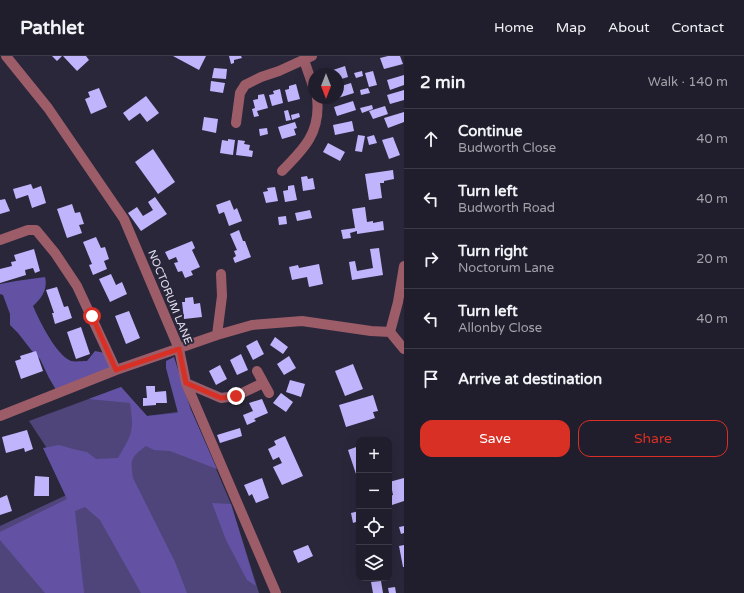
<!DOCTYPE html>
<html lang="en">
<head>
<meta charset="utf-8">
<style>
  :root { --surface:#201d2c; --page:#2d2a38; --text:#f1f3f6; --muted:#a2a2a9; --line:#3d3b48; --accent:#d93025 }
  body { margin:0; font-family:"Varela Round",sans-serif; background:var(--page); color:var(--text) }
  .controls { position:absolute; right:12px; bottom:12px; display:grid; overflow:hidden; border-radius:8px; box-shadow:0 4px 16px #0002 }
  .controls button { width:36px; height:36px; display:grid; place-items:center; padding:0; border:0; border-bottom:1px solid var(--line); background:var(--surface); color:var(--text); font:20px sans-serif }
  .compass { position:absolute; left:308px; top:12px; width:36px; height:36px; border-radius:50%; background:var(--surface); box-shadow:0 4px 16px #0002; rotate:180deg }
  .stop { position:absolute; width:12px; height:12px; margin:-9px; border:3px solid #d93025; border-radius:50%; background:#fff }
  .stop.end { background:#d93025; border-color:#fff; box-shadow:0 1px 4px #0008 }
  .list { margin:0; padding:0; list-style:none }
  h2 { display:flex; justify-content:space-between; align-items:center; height:52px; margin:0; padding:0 16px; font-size:17px }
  h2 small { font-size:13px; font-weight:400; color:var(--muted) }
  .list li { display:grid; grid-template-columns:26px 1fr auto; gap:12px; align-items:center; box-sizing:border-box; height:60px; padding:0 16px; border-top:1px solid var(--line) }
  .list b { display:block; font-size:15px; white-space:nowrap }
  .list p { margin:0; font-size:13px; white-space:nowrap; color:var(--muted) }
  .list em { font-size:13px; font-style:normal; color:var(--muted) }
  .actions { display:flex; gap:8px; padding:12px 16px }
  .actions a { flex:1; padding:9px 0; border:1px solid var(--accent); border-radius:12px; text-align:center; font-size:14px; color:var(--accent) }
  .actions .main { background:var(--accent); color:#fff }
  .icon { flex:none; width:22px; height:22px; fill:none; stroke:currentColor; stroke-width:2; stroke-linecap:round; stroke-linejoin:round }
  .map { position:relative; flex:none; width:404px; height:537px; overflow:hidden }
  header { display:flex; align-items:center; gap:24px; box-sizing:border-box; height:56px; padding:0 20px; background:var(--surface); border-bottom:1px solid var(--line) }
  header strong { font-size:19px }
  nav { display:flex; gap:22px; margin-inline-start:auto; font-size:14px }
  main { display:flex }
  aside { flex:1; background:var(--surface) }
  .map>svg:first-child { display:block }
  .green { fill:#4f457a }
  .forest { fill:#6352a3 }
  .building { fill:#c0b5fd }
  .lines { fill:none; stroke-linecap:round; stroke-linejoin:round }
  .minor { stroke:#9c5d69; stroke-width:10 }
  .route { stroke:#d93025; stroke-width:5 }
  .labels { text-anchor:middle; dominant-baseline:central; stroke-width:4; stroke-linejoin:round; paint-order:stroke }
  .street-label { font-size:11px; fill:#e1dfed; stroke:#2a273b }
</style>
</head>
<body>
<header>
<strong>Pathlet</strong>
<nav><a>Home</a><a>Map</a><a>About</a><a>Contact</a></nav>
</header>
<main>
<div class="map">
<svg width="404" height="537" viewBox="0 0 404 537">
  <rect width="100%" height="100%" fill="#2a273b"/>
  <path class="green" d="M121,331L147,360L191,354L231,448L259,537H0V470L75,435L29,365Z"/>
  <path class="forest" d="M45,221C48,233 42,242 33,250C39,264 56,299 71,305C75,306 82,305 87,305L95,295L105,297L117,311L58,337L49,322L40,303L32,295L18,277L10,269V258L3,239L0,238V228L16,225Z
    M174,301L191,354L217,413L170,395L154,394L146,390C131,401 130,403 133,422L175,506L187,537H141L100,464L85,451L75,455L84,537H45L0,484V476L67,443L43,392L59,389L77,394L87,396L96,403L118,402C133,377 134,375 130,347L89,343L121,331L147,360L178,357L166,312V305Z
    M212,447L231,448L256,530L247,524L226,484Z"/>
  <path class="building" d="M52,0H62L57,5Z
    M63,0H86L89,4L77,15Z
    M173,0H206L199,14Z
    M229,0H241L242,2L234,4V7L231,8Z
    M388,0H400L403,8L384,13L380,2Z
    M345,10L348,21L338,24V18H327V16Z
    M214,12L227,13L226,23L212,22Z
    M362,15L363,20L356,22L354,17Z
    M373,15L377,29L369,31L365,17Z
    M404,19V29L390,34L387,24Z
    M211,25L225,27L223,37L210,35Z
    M351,27L354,37L338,42V31Z
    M296,28L300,43L288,46L285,34L289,33V30Z
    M99,32L107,51L91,58L85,43L90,41L88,36Z
    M368,32L370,37L361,39L360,34Z
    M280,33L283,47L272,50L269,39L274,38L273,35Z
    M404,34V44L390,48L387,39Z
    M264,38L268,52L257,55L259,60L254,61L252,53L255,52L253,44L258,43V39Z
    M146,40L159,57L147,66L140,57L129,65L123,57Z
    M353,45L356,54L337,60L334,51Z
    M372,49L373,53L362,57L360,52Z
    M385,50L388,58L373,63L369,55Z
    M288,54L291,64L286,65L284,55Z
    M404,56V66L388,72L384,62Z
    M299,57L300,61L292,64L291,59Z
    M204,61L218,63L216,77L202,74Z
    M352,65L354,75L335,79L333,69Z
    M295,66L297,72L294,73L296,79L282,83L278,71Z
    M267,72L268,78L260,80L259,73Z
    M358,79L365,80L362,96L355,95Z
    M374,79L377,87L369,89L367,81Z
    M393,81L400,99L389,103L382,84Z
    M228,83L235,84L233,99L220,97L222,84L228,85Z
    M238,84L245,85L244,88L250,89L249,94L253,95L252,101L236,99Z
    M328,87L345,96L340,105L323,96Z
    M153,93L175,126L158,138L135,106Z
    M393,114L394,123L384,125V127H380L382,142L369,144L365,118Z
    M307,120L308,123L313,122L315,133L303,135L301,121Z
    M31,128L33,133L41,130L46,147L32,152L28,139L16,143L13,133Z
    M294,129L297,144L285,146L283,135L288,134V130Z
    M275,131L278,145L266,147L263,136L268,135L267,132Z
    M155,141L167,158L141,175L128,157L137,151L143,160L153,154L148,146Z
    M5,143L10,155L0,158V144Z
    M230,144L234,154L237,152L242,165L229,170L224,156L219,158L216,149Z
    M72,148L75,157L80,156L84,168L79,169L82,177L67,182L57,153Z
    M365,151L367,166L373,165V167L383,165L384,174L357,178V175L350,177L351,182L343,183L341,174L355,172L352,153Z
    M310,154L312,162L297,165L295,157Z
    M286,160L287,168L279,169L278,161Z
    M239,174L243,185H245L251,201L235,207L233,202L236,200L234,195L237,194L230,178Z
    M96,181L101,192L105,191L109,203L104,205L107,213L93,219L89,209L92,208L83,186Z
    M192,185L195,192L192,194L200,211L191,215L193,219L185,222L182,215L178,216L174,207L178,206L176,201L169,204L165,196Z
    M379,192L383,219L352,224L349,206L355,205L357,215L373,212L370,193Z
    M34,193L40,215L35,217L33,212L25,214L26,219L0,227V213L12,210L11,206L16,205L14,199Z
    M319,208L323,228L309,231L307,221L292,224L289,211L298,209L299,212Z
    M111,218L116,229L122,226L127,238L110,246L99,223Z
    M57,231L64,251L68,250L72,262L55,268L52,257H54L46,234Z
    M193,241L194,248L200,247L202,261L184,263L182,246H185V242Z
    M129,255L140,282L126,288L115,260Z
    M81,271L90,298L76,303L67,276Z
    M275,281L288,291L283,298L270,289Z
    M257,284L264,298L253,304L246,290Z
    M36,295L43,315L21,323L15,305L21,303L20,300Z
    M241,298L248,314L237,319L230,304Z
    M289,300L296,312L284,319L277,308Z
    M353,308L363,333L345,340L335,315Z
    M220,309L227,323L216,329L209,315Z
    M290,324L305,328L301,341L286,336Z
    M146,330H155V336L166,335L167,347H156V349L143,350V342H147Z
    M281,337L293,346L286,356L273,347Z
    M373,339L378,355L373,356L375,362L346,371L339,349Z
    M262,343L268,357L254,363L256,365L247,369L243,359L253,355L249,347Z
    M240,372L242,380L220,387L217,379Z
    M27,374L33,393L25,396L24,392L6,397L2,381Z
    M285,380L303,420L282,429L273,411L282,407L279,401L273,404L268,393L276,389L274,385Z
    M359,390V417L356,418L348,394Z
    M35,420L49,421V440H34Z
    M262,422L269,442L256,447L252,438L249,440L244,429Z
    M404,422V445L392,449L390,440L393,439L392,434L389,435V426Z
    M7,439L12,455L0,459V442Z
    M359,455V465L353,467L351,457Z
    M404,470V477L401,478L399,471Z
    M308,489L313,500L298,507L293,495Z
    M404,489V511H403L399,490Z
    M381,525L383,537H373L371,526Z
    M395,531L396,537H389L388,532Z"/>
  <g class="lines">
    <path class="minor" d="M6,0L48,52L124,163L179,293L186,327L276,537
      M304,4L314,33
      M236,67L240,37L245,29L261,21L279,15L312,0
      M282,115C304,93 321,76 317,42
      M0,184L28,174H36L55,197L77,230L116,314
      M390,276L398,246L404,210
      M217,279L222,240L221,218
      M257,315L269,337
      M186,327L221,342L236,340L263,327
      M0,360L116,314L217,279L252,269L302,265L371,275L390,276L404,293"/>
  </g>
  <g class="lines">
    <path class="route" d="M92,260L116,314L179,293L186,327L221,342L236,340"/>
  </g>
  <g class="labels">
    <g class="street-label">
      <text transform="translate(170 241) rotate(68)">NOCTORUM LANE</text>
    </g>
  </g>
</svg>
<div class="controls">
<button>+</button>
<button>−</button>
<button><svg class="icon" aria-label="locate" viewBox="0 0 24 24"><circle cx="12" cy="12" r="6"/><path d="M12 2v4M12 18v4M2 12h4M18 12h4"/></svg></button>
<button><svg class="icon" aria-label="layers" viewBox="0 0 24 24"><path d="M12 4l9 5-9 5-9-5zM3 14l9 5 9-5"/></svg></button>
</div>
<svg class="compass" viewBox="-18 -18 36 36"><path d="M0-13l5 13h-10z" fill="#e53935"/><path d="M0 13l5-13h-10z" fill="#a2a2a9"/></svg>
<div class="stop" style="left:92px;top:260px"></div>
<div class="stop end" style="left:236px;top:340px"></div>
</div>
<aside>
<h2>2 min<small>Walk · 140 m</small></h2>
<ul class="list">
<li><svg class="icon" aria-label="ahead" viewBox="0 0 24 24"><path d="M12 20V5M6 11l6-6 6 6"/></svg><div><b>Continue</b><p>Budworth Close</p></div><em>40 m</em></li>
<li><svg class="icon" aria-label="left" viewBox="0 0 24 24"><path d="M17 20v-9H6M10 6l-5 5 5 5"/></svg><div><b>Turn left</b><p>Budworth Road</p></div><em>40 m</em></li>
<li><svg class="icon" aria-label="right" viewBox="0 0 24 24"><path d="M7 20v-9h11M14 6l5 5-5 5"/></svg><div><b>Turn right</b><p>Noctorum Lane</p></div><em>20 m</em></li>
<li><svg class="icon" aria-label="left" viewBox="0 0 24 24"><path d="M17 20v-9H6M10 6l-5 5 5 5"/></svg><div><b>Turn left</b><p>Allonby Close</p></div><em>40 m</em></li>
<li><svg class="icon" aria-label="arrive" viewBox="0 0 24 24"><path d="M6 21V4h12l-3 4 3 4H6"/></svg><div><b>Arrive at destination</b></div></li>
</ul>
<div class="actions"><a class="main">Save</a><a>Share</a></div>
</aside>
</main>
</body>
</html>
